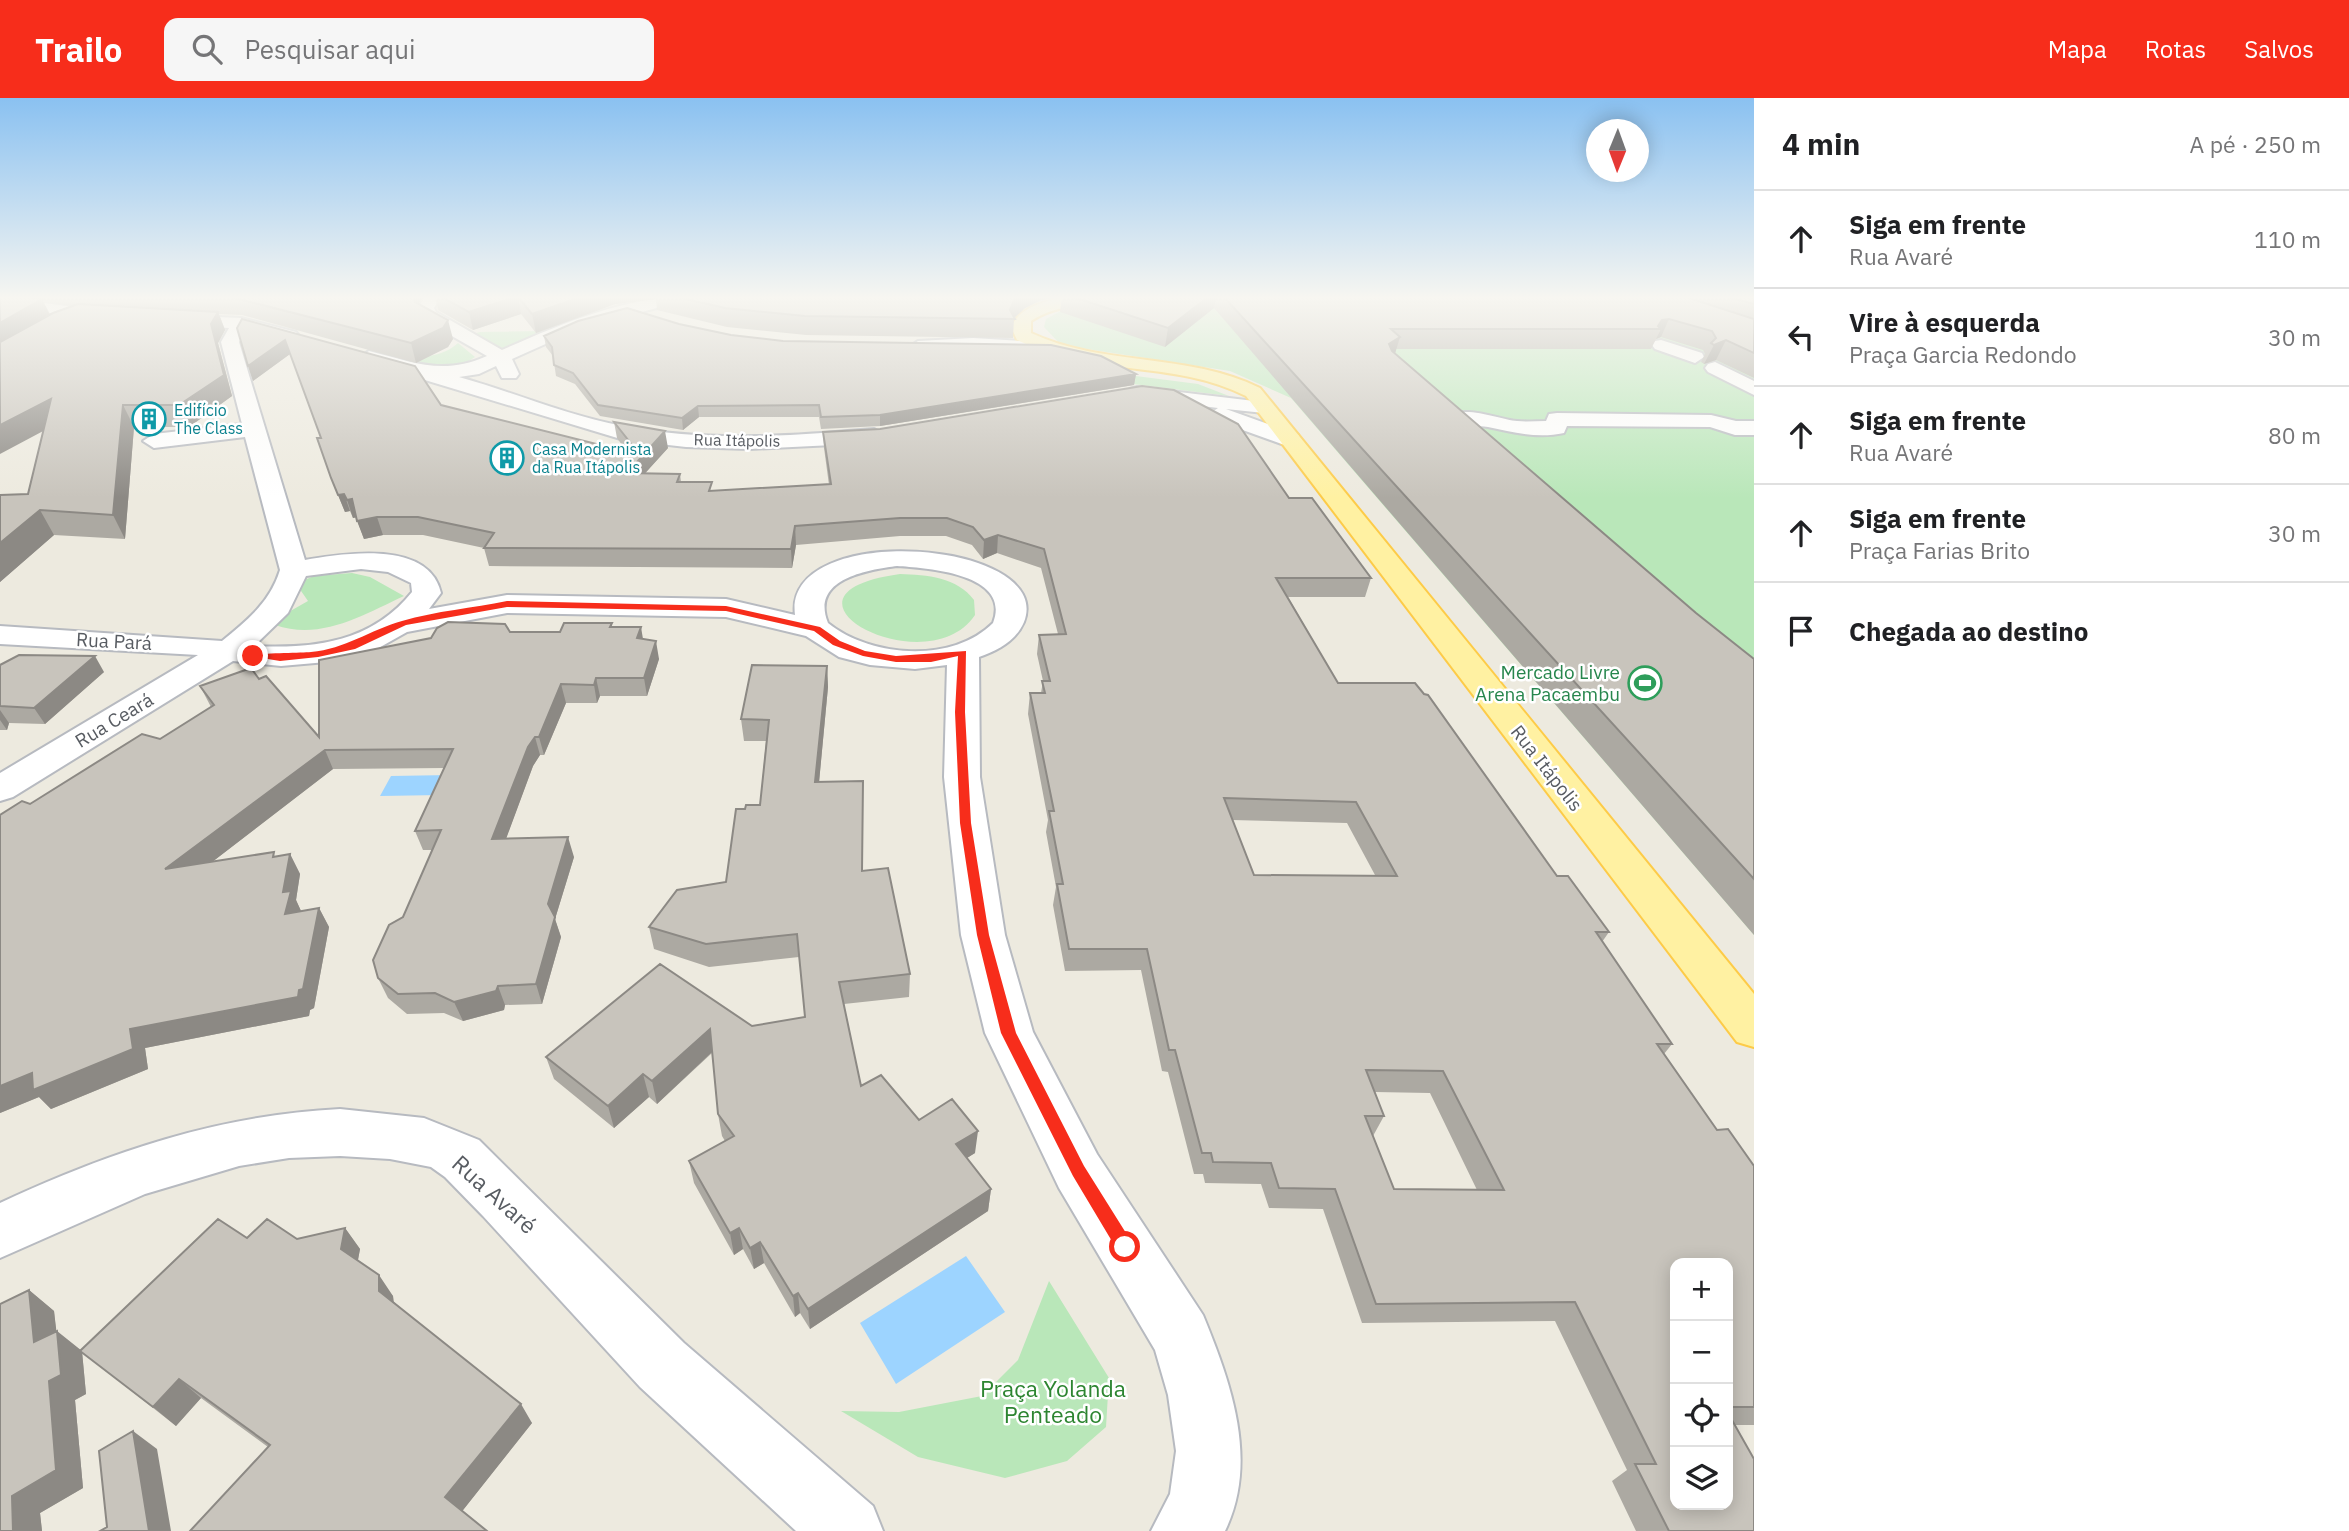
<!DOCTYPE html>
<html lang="pt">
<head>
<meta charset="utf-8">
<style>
  :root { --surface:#fff; --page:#f6f6f6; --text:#202124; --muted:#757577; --line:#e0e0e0; --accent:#f72d1b }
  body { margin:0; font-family:"IBM Plex Sans",sans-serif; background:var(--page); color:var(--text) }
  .controls { position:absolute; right:21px; bottom:21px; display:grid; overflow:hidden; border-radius:14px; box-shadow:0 4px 18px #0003 }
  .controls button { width:63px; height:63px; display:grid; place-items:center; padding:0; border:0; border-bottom:2px solid var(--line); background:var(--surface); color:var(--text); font:35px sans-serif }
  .compass { position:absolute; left:1586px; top:21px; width:63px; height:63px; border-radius:50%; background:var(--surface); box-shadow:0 4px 18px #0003; rotate:181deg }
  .stop { position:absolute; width:21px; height:21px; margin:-16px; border:5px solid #f72d1b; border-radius:50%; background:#fff }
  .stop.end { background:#f72d1b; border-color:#fff; box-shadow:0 2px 7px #0008 }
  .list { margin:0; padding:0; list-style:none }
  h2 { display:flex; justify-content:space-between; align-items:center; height:91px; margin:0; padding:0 28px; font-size:30px }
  h2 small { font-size:23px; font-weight:400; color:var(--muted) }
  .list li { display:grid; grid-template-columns:46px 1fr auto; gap:21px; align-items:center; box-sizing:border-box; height:98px; padding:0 28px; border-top:2px solid var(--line) }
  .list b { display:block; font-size:26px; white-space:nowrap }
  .list p { margin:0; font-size:23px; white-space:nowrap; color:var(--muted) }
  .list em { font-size:23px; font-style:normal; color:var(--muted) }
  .icon { flex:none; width:38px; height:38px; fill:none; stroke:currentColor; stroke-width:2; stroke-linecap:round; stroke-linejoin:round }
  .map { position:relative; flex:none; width:1754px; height:1433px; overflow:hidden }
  header { display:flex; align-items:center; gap:42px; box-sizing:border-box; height:98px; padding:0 35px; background:var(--accent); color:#fff }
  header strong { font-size:33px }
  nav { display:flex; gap:38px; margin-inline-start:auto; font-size:24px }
  .search { width:490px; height:63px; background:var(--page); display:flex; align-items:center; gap:18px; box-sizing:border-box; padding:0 24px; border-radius:14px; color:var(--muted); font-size:26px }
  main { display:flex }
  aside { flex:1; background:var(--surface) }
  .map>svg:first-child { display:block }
  .green { fill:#b9e7b9 }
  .water { fill:#9dd4ff }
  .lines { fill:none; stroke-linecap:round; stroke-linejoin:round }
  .minor-casing { stroke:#b7bac0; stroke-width:4 }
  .major-casing { stroke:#fdcb48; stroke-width:4 }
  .minor { fill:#fff; fill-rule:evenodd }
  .major { fill:#fff1a2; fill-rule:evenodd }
  .wall { fill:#aca9a2; fill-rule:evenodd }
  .shaded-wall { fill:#8c8984 }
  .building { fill:#c8c4bc; stroke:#8c8984; stroke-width:2; fill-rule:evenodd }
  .route { fill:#f72d1b }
  .labels { text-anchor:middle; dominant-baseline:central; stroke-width:5; stroke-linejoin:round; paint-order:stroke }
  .far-culture-label { font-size:16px; fill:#0d838f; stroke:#fff; text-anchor:start }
  .far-street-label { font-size:16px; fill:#585c62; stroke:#fff }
  .street-label { font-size:19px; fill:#585c62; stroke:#fff }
  .leisure-label { font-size:19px; fill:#27864d; stroke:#fff; text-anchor:end }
  .near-street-label { font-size:23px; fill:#585c62; stroke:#fff }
  .near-park-label { font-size:23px; fill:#2d8531; stroke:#fff }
</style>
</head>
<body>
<header>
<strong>Trailo</strong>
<div class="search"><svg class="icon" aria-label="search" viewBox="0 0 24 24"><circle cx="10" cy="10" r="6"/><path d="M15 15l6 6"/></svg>Pesquisar aqui</div>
<nav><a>Mapa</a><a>Rotas</a><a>Salvos</a></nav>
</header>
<main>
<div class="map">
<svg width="1754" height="1433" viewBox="0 0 1754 1433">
  <rect width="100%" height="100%" fill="#edeadf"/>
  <path class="green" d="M1156,199H1600L1754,247V837L1291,300L1230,273L1061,247L1044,229L1046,221L1072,207Z
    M549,233L506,252L473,236L480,234Z
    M458,245L475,259C453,275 429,267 406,260C425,259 444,258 458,245Z
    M1128,277L1198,286L1229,298L1133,286Z
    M352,475L370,479L404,498C363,517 321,543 275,527L278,520L308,503L299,490L302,483L314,478Z
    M900,476C927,477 957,479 974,502L975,517C927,589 753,496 900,476Z
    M1049,1183L1109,1280L1106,1329L1067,1363L1005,1380L918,1359L841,1313L899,1314L982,1298L1018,1262Z"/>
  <path class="water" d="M451,677L441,697L380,698L391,678Z
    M966,1158L1005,1214L896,1286L860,1225Z"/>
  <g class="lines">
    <defs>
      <path id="minor" d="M0,199L110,214L119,219L110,224L0,208Z
        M425,199H441L434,210L436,214L502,252C561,226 623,199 688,199L686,202L579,231L512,261L519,276L516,280H502L496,268L479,276L459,279C513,294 568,318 623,328C705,344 791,338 874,331L885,338L874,345L749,351L686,349L624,342L362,263L360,259L369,253C414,264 442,278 487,258L422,221L418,210Z
        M170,217L241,220L296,234L299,238L290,243L246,232L239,244L305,462C345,455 429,442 441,495L429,511L507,497L726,501L795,517C782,421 1056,442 1024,524C1016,543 997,553 979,559L980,679L1005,837L1033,934L1097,1056L1203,1217C1231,1285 1259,1363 1225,1433H1151L1170,1396L1176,1353L1168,1297L1155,1252L1059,1090L985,935L961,837L944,679L947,567L915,571L870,567L839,559L806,538L726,519L507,515L407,534L375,552L338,563L281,568L233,563L13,699L0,703V675L198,557L0,546V528L222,543C248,522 270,504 280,472L245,339L154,350L143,343L154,336L242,326L221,244L229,230L164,226L161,222L164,218ZM897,468C928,470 1012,476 993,525C952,566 870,559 828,525C810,481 867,472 897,468ZM361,471L388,474L411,485L412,494C372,544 315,551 254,548L288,515L306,478Z
        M973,240L1036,244L1045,250C1036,261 990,251 974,251C959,250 918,260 909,249L918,243Z
        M1661,242L1702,255L1704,259L1695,265L1655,251L1652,247L1655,243Z
        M1715,264L1754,283V297L1708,274L1705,270L1708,266Z
        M1137,289L1271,305L1274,309L1264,315L1226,311L1298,337L1301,342L1290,349L1212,321L1209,316L1218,310L1130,299L1127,295L1130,291Z
        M1557,315L1711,317L1736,323H1754V337H1735L1710,329L1567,328L1564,335C1537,341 1513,334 1488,329C1475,326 1455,334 1446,322C1459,304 1500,322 1517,323C1527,324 1536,323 1546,323L1549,316Z
        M340,1011L424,1020L479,1042L684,1245L873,1408L883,1433H796L640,1289L483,1118L445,1079L431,1069L390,1061L340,1058L289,1060L239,1068L145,1096L0,1160V1105C109,1054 219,1017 340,1011Z"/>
      <path id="major" d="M1063,199H1131L1123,204C1092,207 1058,205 1031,223V235C1104,269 1187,254 1260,290L1754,896V949L1737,944L1246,298C1172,261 1095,280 1017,242L1011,229C1021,208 1042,205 1063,199Z"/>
    </defs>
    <use href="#minor" class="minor-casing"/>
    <use href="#major" class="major-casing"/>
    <use href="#minor" class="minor"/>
    <use href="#major" class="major"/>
  </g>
  <path class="wall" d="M0,199H423L418,206L453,241L448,249L416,265L242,217L219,216L225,232L218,245L232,298L189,329H134L125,441L54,437L0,484V397L28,396L43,333ZM43,203L73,208L50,216Z
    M435,199H1053L1039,203L1025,210L1014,220L1013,240L806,237L727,229L657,212L656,201L615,206L536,235L521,216L473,232L438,212Z
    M1062,199H1754V280L1716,262L1704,266L1701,264L1705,256L1703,252L1661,239L1656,241L1651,251H1396L1395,255L1696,515L1754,561V837L1214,210L1165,249L1060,214Z
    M679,226L731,237L783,243L1136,276L1134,287L880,328L821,331L819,319H699L683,332L600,318L575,286L556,278L553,258L546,249L544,238Z
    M237,230L441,307L627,354L617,340L614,324L668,350L645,375L680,376L681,384L713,393L829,387L824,350L823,334L1289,400L1371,480L1365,499H1288L1338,585L1557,778L1609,834L1602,844L1672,946L1664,956L1717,1032L1754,1068V1327H1735L1754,1433H1636L1612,1383L1627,1372L1555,1223L1362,1225L1323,1111L1269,1110L1261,1086L1205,1085L1203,1076H1194L1168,974L1162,973L1141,872L1065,873L1053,807L1056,789L1046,734L1048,722L1028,616L1030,595H1041L1043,583L1037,556L1039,537L1058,536L1041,470L997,455L983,461L972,447L946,438H900L796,447L792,470L489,468L484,450L423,437H383L364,441L356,419L353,420L350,413L345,414L338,397L317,340H321L290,256L253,283ZM1232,722L1347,725L1375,777H1254ZM1375,994L1430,995L1477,1092L1394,1091L1373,1038L1384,1018ZM1675,1165H1728V1407Z
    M612,525V529L643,541L659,561L647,598H600L597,605H566L544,657H540L533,668L506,740L574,759L555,821L561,839L542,906L505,907L504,912L463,923L444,915L407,916L388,900L378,880L403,819L432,752H423L415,733L445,670L333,671L212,764L277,759L290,756L300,776L296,802L301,813L319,810L329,829L314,910L310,912L309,918L145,950L148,971L51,1011L39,999L0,1015V717L30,706L160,641L211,609L200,588L259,581L319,639L510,534H560Z
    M0,567L104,574L45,626L9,625L7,632H0Z
    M827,568L828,589L819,684L863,773L910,876L909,899L844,906L861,988L975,1055L967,1060L991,1091L988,1113L810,1231L800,1215L795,1219L764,1165L754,1171L743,1151L734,1157L694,1085L689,1063L725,1043L722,1038L718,1016L712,955L657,1006L649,999L614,1030L554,981L546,959L752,928L805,919L799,859L709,869L654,851L649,829L726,784L745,711L760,707L766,643H744L741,621Z
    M345,1130L360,1151L358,1162L393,1198L394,1204L532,1325L462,1413L268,1349L201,1300L176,1328L82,1254L86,1296L75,1302L83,1390L40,1415L42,1433H0L29,1192L54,1213L56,1233L80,1252L247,1140L297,1141Z"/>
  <path class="shaded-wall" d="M413,199H423L416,209Z
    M515,199H518L521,216L473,232L469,214Z
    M581,199H655L656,201L615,206L536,235L532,216Z
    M1018,199H1053L1039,203L1025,210L1013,221L1010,212L1014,202Z
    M1208,199H1216L1214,210L1165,249L1168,230Z
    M42,201L51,220L0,250V225Z
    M218,214L225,232L218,245L232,298L189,329L179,307L211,226Z
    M1669,221L1661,239L1656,241L1661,231H1657L1662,222Z
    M448,222L453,241L448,249L416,265L411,245Z
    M1400,239L1394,259L1389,246Z
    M285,242L290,256L253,283L248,268Z
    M1726,242L1716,262L1704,266L1714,247Z
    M1136,276L1134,287L880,328V317Z
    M51,301L62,323L0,356V327Z
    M123,307L134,329L125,441L113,417Z
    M698,308L699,319L683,332L682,320Z
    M665,333L668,350L630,392L627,375Z
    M344,396L350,413L345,414L338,397Z
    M352,401L358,419L353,420L347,402Z
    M40,412L54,437L0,484V445Z
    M377,419L383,437L364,441L357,423Z
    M795,428L796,447L792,470L791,451Z
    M998,437L997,455L983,461L984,442Z
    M641,529L644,547L637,540Z
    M656,543L659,561L647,598L644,580Z
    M95,558L104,574L45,626L34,610Z
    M827,568L828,589L817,706L815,684Z
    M596,580L600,598L597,605L594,587Z
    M561,586L566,605L544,657L539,639Z
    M0,612L9,625L7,632L0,622Z
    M535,639L540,657L533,668L499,760L492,741L528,649Z
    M325,652L333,671L177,791L165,771Z
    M568,739L574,759L555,821L561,839L542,906L536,886L548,806Z
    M290,756L300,776L296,802L301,813L285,816L283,794Z
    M319,810L329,829L314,910L310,912L309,918L145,950L148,971L51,1011L39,999L0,1015V988L130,931Z
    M498,888L505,907L504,912L463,923L454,904Z
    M710,931L713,953L657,1006L652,983Z
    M643,976L649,999L614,1030L608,1008Z
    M978,1033L975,1055L954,1068L956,1046Z
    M991,1091L988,1113L810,1231L808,1211Z
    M345,1130L360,1151L356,1172L341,1151Z
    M739,1130L743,1151L734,1157L730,1135Z
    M760,1144L764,1165L754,1171L750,1150Z
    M379,1177L393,1198L394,1214L379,1193Z
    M29,1192L54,1213L60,1263L57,1233L82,1253L86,1296L75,1302L83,1390L40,1415L42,1433H13L12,1398L49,1283L34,1244Z
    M798,1195L800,1215L795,1219L793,1198Z
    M179,1281L201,1300L176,1328L153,1309Z
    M521,1306L532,1325L460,1416L445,1399Z
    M133,1333L157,1351L171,1433H149Z"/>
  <path class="building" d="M0,199H29L42,201L0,225Z
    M231,199H413L415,204L448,222L443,230L411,245Z
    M442,199H515L469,214Z
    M518,199H581L532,216Z
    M677,199H1018L1014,202L1010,212L1015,221L805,218L725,210Z
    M1073,199H1208L1168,230Z
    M1224,199H1686L1754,221V255L1726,242L1714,247L1711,245L1716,240L1712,233L1669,221L1662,222L1658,228L1661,231H1391L1400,239L1389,246L1392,253L1696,515L1754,561V781Z
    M1729,199H1754V206Z
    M78,206L218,214L211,226L224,277L179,307H123L113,417L40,412L0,445V397L28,396L51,301L0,327V244L53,215Z
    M627,210L679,226L731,237L783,243L1051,247L1101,258L1136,276L880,317L821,319L819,307L698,308L682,320L598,307L573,275L554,267L552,249L544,238L578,223Z
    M242,221L415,268L441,307L640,357L614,324L665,333L627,375L680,376L677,384H712L709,393L831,386L823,334L880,331L1142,288L1174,292L1238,326L1289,400H1312L1371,480H1276L1338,585H1415L1424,596L1428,597L1557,778H1568L1609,834H1596L1672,946H1657L1717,1032L1728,1031L1754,1068V1309H1728V1165H1675V1407H1728V1315L1754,1361V1433H1669L1635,1366H1656L1575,1204L1376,1206L1335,1091L1279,1090L1271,1065L1213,1064L1211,1055H1202L1175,952H1169L1147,851H1069L1057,786H1063L1049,713H1054L1030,595H1045L1042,583H1050L1039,537L1066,536L1044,451L998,437L984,442L973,429L947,420H900L795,428L791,451L484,450L494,435L418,419H377L357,423L352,401L347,402L344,396L338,397L331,380L317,340H321L285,242L248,268L237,230ZM1224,700L1356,704L1397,778L1254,777ZM1366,972L1443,973L1504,1092L1394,1091L1365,1018H1384Z
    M448,524L505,526L510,534H560L564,525H612L610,529H641L637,540L656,543L644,580H596L594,587L561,586L539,639H535L528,649L492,741L568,739L548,806L555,819L536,886L498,888L496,893L454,904L435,895L398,896L378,880L373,862L389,827L403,819L441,732L415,733L453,651L325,652L165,771L274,754L273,759L290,756L283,794L291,793L285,816L319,810L303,891L299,892L298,899L130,931L133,951L33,992L32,975L0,988V717L22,703L30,706L142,636L160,641L214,607L200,588L251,570L259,581L266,578L319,639V562L431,540L437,530Z
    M19,557L95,558L34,610L0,608V567Z
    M752,567L827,568L815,684L863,683L862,773L888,770L910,876L839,884L861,988L881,977L919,1022L952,1001L978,1033L956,1046L991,1091L808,1211L798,1195L793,1198L760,1144L750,1150L739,1130L730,1135L689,1063L734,1038L718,1016L710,931L652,983L643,976L608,1008L546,959L660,866L752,928L805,919L797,836L706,846L649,829L677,792L726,784L736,711H745L746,707H760L769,622L741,621Z
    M218,1121L247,1140L267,1121L297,1141L345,1130L341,1151L379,1177V1193L521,1306L445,1399L487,1433H190L270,1347L179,1281L153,1309L80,1253Z
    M29,1192L34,1244L57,1233L61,1277L49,1283L56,1372L12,1398L13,1433H0V1206Z
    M133,1333L149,1433H100L107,1429L99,1353Z"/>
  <linearGradient id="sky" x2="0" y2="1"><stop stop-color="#8ac1f1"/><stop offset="0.5" stop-color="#f7f6f1"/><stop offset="1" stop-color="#f7f6f1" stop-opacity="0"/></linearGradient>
  <rect width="1754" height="400" fill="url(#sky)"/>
  <path class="route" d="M507,503L726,508L820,529L840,543L865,553L896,558L966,553L965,614L971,725L989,837L1016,935L1084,1068L1131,1143L1134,1149L1131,1155H1119L1073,1078L1001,935L977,837L960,725L955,614L958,558L931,564H896L863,558L833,547L814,533L726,513L507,509L406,527L355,551L318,559L280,563L249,558C254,555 300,555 311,554C345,551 370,532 402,523C436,513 473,510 507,503Z"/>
  <defs>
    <symbol id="building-ring" viewBox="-11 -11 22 22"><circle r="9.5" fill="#fff" stroke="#0f9aa8" stroke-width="1.5"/><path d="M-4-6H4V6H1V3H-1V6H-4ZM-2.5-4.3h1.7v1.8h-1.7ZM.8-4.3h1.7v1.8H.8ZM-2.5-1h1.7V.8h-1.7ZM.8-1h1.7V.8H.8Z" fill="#0f9aa8"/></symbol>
    <symbol id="stadium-ring" viewBox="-11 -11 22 22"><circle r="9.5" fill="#fff" stroke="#2e9e5b" stroke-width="1.5"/><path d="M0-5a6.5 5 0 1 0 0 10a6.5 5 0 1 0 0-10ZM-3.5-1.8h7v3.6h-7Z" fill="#2e9e5b"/></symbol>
  </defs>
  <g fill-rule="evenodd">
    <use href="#building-ring" x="130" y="302" width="38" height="38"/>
    <use href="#building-ring" x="488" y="341" width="38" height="38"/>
    <use href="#stadium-ring" x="1626" y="566" width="38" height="38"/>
  </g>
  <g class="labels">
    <g class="far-culture-label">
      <text x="174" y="312">Edifício<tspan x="174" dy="18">The Class</tspan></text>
      <text x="532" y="351">Casa Modernista<tspan x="532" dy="18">da Rua Itápolis</tspan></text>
    </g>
    <g class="far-street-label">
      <text transform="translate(737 342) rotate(1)">Rua Itápolis</text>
    </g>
    <g class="street-label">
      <text transform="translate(114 543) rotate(3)">Rua Pará</text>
      <text transform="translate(114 622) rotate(-31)">Rua Ceará</text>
      <text transform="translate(1547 670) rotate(52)">Rua Itápolis</text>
    </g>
    <g class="leisure-label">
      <text x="1620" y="574">Mercado Livre<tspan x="1620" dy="22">Arena Pacaembu</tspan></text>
    </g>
    <g class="near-street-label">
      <text transform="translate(495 1096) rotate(42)">Rua Avaré</text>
    </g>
    <g class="near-park-label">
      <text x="1053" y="1290">Praça Yolanda<tspan x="1053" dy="26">Penteado</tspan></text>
    </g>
  </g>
</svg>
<div class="controls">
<button>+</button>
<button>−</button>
<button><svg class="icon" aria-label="locate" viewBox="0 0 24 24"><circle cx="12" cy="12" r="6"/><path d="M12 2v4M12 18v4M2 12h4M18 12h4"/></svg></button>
<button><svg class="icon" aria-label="layers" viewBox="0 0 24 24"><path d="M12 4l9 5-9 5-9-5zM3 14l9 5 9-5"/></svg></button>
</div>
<svg class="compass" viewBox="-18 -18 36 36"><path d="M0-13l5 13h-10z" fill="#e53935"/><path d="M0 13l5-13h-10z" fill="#757577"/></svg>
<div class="stop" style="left:1125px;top:1149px"></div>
<div class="stop end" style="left:253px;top:558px"></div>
</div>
<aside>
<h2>4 min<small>A pé · 250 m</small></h2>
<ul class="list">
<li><svg class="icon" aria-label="ahead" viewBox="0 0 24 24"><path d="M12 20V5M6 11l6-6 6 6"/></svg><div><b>Siga em frente</b><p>Rua Avaré</p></div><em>110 m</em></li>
<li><svg class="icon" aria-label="left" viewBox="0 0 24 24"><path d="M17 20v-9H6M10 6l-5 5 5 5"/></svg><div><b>Vire à esquerda</b><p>Praça Garcia Redondo</p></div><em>30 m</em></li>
<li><svg class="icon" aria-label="ahead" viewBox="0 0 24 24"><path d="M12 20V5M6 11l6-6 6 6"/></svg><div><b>Siga em frente</b><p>Rua Avaré</p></div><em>80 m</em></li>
<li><svg class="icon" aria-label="ahead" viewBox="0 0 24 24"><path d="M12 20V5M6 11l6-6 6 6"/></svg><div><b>Siga em frente</b><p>Praça Farias Brito</p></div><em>30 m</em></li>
<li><svg class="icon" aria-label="arrive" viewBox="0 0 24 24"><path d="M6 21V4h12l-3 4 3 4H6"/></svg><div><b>Chegada ao destino</b></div></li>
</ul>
</aside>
</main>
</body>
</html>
